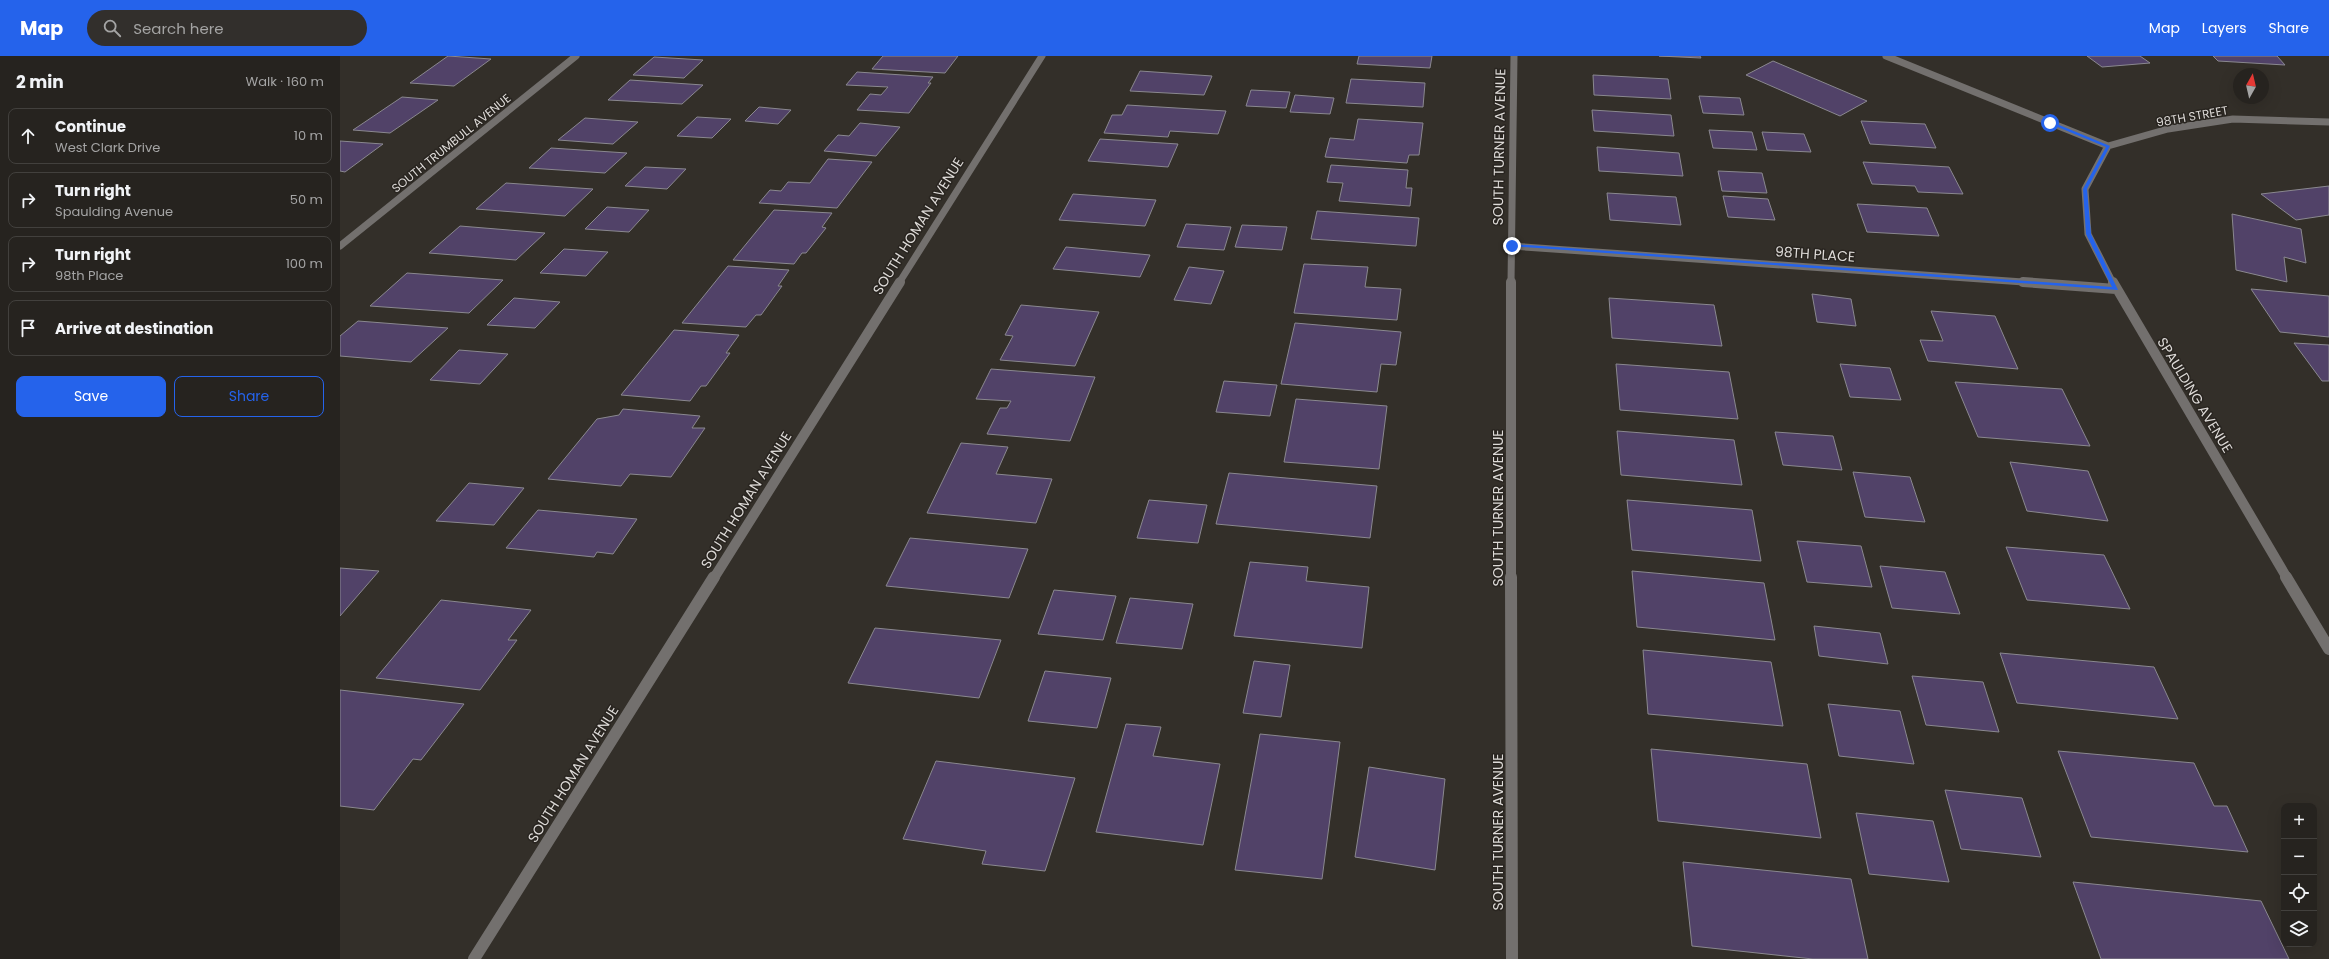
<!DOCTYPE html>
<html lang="en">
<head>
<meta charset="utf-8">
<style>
  :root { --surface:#26231f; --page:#322f2c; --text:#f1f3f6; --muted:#a4a4a4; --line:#42403d; --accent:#2563eb }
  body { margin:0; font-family:Poppins,sans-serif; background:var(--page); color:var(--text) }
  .controls { position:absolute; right:12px; bottom:12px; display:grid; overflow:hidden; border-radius:8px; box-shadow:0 4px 16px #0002 }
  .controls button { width:36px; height:36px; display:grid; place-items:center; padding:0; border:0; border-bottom:1px solid var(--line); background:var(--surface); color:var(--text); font:20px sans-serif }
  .compass { position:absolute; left:1893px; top:12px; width:36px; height:36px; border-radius:50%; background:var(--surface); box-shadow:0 4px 16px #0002; rotate:8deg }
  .stop { position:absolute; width:12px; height:12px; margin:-9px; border:3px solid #2563eb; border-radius:50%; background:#fff }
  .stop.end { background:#2563eb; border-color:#fff; box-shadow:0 1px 4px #0008 }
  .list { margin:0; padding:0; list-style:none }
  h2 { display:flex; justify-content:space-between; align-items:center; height:52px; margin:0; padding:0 16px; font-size:17px }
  h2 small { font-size:13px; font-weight:400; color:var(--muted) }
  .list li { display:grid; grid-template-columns:26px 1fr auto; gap:12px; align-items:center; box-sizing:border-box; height:56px; margin:0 8px 8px; padding:0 8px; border:1px solid var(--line); border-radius:8px }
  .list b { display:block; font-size:15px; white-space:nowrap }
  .list p { margin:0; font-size:13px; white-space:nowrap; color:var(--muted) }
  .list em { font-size:13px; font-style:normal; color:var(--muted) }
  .actions { display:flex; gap:8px; padding:12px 16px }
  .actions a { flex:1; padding:9px 0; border:1px solid var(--accent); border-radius:8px; text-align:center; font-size:14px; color:var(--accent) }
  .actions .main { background:var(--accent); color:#fff }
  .icon { flex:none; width:22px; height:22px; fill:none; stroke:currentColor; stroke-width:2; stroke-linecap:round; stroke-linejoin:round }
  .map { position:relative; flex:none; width:1989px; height:903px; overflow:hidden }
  header { display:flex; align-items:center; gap:24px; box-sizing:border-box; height:56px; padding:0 20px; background:var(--accent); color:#fff }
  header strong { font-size:19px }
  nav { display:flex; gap:22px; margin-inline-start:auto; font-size:14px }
  .search { width:280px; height:36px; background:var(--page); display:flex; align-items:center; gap:10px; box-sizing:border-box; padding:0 14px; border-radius:22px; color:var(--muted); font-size:15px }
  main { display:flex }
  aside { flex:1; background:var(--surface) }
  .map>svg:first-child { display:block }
  .building { fill:#514268; stroke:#8a888f }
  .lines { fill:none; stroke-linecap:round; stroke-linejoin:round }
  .minor-far2 { stroke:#73706e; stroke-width:7 }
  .minor-far1 { stroke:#73706e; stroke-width:10 }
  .minor { stroke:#73706e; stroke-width:12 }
  .route { fill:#2563eb }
  .labels { text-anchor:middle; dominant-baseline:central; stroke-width:3; stroke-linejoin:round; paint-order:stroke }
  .far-street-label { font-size:12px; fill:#dddad7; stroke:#292520 }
  .street-label { font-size:14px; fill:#dddad7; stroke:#292520 }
</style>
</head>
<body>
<header>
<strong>Map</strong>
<div class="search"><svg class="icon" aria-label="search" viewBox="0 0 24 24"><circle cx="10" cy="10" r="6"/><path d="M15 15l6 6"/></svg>Search here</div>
<nav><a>Map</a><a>Layers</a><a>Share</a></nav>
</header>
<main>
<aside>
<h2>2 min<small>Walk · 160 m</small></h2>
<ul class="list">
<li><svg class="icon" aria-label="ahead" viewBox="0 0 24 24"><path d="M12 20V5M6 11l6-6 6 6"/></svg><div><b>Continue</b><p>West Clark Drive</p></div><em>10 m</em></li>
<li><svg class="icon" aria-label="right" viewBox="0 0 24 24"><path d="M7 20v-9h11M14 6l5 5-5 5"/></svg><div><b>Turn right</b><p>Spaulding Avenue</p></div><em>50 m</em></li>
<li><svg class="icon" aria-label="right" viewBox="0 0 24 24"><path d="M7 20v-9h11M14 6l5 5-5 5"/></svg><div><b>Turn right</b><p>98th Place</p></div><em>100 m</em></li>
<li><svg class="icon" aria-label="arrive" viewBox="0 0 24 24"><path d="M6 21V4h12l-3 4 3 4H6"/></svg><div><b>Arrive at destination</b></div></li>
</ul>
<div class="actions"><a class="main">Save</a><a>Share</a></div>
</aside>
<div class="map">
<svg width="1989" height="903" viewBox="0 0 1989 903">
  <rect width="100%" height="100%" fill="#332f29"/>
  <path class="building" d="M108,0L151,3L114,30L70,27Z
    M543,0H618L605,17L532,13Z
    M1019,0H1092L1090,12L1017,8Z
    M1319,0H1360L1361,2Z
    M1747,0H1800L1810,7L1762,11Z
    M1873,0H1937L1945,9L1878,5Z
    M314,1L363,4L344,22L293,19Z
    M1433,5L1527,45L1500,60L1406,19Z
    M800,15L872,20L864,39L790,35Z
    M517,16L593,21L588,27H591L569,57L517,54L530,38L541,39L548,31L506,29Z
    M1253,19L1328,23L1331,43L1254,39Z
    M1011,23L1085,27L1083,51L1006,47Z
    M290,24L363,29L342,48L268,44Z
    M911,34L950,36L946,52L906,50Z
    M955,39L994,42L990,58L950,56Z
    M1359,40L1400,42L1404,59L1363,57Z
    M62,41L98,44L50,77L13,74Z
    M787,49L886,55L878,78L830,75L828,81L764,77L772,59H782Z
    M419,51L451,54L438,68L405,65Z
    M1252,54L1331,59L1334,80L1254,75Z
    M357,61L391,63L372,82L337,80Z
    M245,62L298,66L273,88L218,84Z
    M1018,63L1083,67L1079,99H1069L1067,107L985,101L990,82L1014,84Z
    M1521,65L1585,68L1596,92L1530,88Z
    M520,67L560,71L536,100L484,95L498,79L509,80Z
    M1369,74L1412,76L1417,94L1373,92Z
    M1422,76L1464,78L1471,96L1427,94Z
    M760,83L838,88L828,111L748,105Z
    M0,85L43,88L5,116L0,115Z
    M1257,91L1339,97L1343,120L1259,115Z
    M211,92L287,97L265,117L189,112Z
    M488,103L532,106L497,152L419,147L430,134L441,135L448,126L470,127Z
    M1523,106L1609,111L1623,138L1578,136L1575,130L1532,128Z
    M991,109L1068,114L1066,132H1072L1070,150L999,145L1003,127L987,126Z
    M305,111L346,113L327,133L285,130Z
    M1378,115L1422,117L1427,137L1382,135Z
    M166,127L253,133L225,160L136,153Z
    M1989,130V159L1956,164L1921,138Z
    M1267,137L1336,141L1341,169L1270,164Z
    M733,138L816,144L805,170L719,164Z
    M1383,140L1428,143L1435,164L1388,161Z
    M1517,148L1587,152L1599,180L1527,176Z
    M267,151L309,154L289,176L245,173Z
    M434,154L492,157L482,171L486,172L466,197H462L454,208L393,204Z
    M977,155L1079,162L1076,190L971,183Z
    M1892,158L1961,173L1966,207L1944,201L1947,226L1896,214Z
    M846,168L891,171L884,194L837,191Z
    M902,169L947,171L942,194L895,191Z
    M120,170L205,177L176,204L89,197Z
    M726,191L810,199L800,221L713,213Z
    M224,193L268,196L246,220L200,217Z
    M964,208L1028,211L1025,231L1061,233L1057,264L954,257Z
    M388,210L449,214L438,230H442L421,259H416L406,271L342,267Z
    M849,211L884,215L871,248L834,244Z
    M67,217L163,224L129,257L30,250Z
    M1911,233L1989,240V281L1940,276Z
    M1472,238L1511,243L1516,270L1477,266Z
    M174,242L220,246L195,272L147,269Z
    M1269,242L1374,249L1382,290L1272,282Z
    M681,249L759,256L735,310L660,304L673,280L665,279Z
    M1591,255L1655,260L1678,313L1588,305L1580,284L1603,285Z
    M18,265L108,272L71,306L0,300V280Z
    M955,267L1061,276L1056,309L1041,308L1037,336L941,328Z
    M334,274L399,279L386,297H390L366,330H361L350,345L281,339Z
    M1954,287L1989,289V325H1982Z
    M119,294L168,298L140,328L90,324Z
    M1276,308L1389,316L1398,363L1280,354Z
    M1500,308L1550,312L1561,344L1510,341Z
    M651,313L755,321L730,385L647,378L660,352H667L671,345L636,343Z
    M884,325L937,329L930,360L876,356Z
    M1615,326L1722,333L1750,390L1638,381Z
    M956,343L1047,350L1039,413L944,406Z
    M283,353L360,360L352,372H365L331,421L290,418L281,430L208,423L257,363L279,359Z
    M1277,375L1394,384L1402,429L1281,419Z
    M1435,376L1493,380L1502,414L1443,409Z
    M621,387L668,391L656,418L712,423L696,467L587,457Z
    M1670,406L1748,415L1768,465L1687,455Z
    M1513,416L1570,421L1585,466L1525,461Z
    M889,417L1037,430L1030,482L876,468Z
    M129,427L184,432L154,469L96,465Z
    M809,444L867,449L858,487L797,482Z
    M1287,444L1412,454L1421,505L1292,494Z
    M198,454L297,463L273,498L257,496L254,501L166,492Z
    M570,482L688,493L669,542L546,530Z
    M1457,485L1521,490L1532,531L1467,526Z
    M1666,491L1764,499L1790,553L1687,544Z
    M910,506L968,511L966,525L1029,531L1022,592L894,580Z
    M1540,510L1605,516L1620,558L1552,552Z
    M0,512L39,515L0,560Z
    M1292,515L1424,527L1435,584L1297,571Z
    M714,534L776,540L763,584L698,578Z
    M790,542L853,548L842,593L776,587Z
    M101,544L191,554L168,584H177L140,634L36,622Z
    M1474,570L1540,577L1548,608L1479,600Z
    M535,572L661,584L639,642L508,627Z
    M1303,594L1431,606L1443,670L1308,658Z
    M1660,597L1814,611L1838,663L1677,647Z
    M914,605L950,609L941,661L903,657Z
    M705,615L771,622L757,672L688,665Z
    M1572,620L1643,626L1659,676L1586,669Z
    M0,634L124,648L81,704L73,703L34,754L0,750Z
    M1488,648L1560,655L1574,708L1499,700Z
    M786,668L821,671L813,700L880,708L863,789L756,776Z
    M920,678L1000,686L982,823L895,814Z
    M1311,693L1467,708L1481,782L1318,765Z
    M1718,695L1854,707L1874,750H1887L1908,796L1751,781Z
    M596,705L735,722L705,815L642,808L646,795L563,783Z
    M1029,711L1105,723L1095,814L1015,801Z
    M1605,734L1682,742L1701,801L1621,793Z
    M1516,757L1593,765L1609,826L1529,818Z
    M1343,806L1511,823L1528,903H1473L1352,890Z
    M1733,826L1921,845L1949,903H1761Z"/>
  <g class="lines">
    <path class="minor-far2" d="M1546,0L1768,90
      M1768,90L1745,133L1748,178L1773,227
      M1768,90L1828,73L1893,63L1989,66
      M0,190L236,0
      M1171,190L1698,227
      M559,227L702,0
      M1171,227L1174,0"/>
    <path class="minor-far1" d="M1171,226V522
      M1683,226L1776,233
      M1773,226L1947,522
      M374,522L560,226"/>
    <path class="minor" d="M1171,521L1172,903
      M1946,521L1989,593
      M134,903L374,521"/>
  </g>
  <path class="route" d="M1712,66L1770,90L1747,133L1751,178L1778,234L1169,190L1172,188L1772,231L1746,178L1743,133L1766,91L1708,67Z"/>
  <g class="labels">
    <g class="far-street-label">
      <text transform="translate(1852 60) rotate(-10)">98TH STREET</text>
      <text transform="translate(111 87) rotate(-39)">SOUTH TRUMBULL AVENUE</text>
    </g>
    <g class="street-label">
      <text transform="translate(1159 91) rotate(-89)">SOUTH TURNER AVENUE</text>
      <text transform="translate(578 170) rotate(-58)">SOUTH HOMAN AVENUE</text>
      <text transform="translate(1475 198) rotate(4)">98TH PLACE</text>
      <text transform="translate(1855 339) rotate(59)">SPAULDING AVENUE</text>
      <text transform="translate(406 444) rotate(-58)">SOUTH HOMAN AVENUE</text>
      <text transform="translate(1158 452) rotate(-90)">SOUTH TURNER AVENUE</text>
      <text transform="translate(233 718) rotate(-58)">SOUTH HOMAN AVENUE</text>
      <text transform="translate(1158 776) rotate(-90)">SOUTH TURNER AVENUE</text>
    </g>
  </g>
</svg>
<div class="controls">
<button>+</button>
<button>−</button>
<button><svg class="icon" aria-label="locate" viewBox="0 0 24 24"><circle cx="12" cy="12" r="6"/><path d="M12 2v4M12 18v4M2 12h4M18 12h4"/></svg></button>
<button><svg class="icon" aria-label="layers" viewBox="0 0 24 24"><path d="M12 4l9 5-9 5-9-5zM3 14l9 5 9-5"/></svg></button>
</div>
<svg class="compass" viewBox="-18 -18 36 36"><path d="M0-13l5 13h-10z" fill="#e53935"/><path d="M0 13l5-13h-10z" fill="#a4a4a4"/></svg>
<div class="stop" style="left:1710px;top:67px"></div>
<div class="stop end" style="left:1172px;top:190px"></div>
</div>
</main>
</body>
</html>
